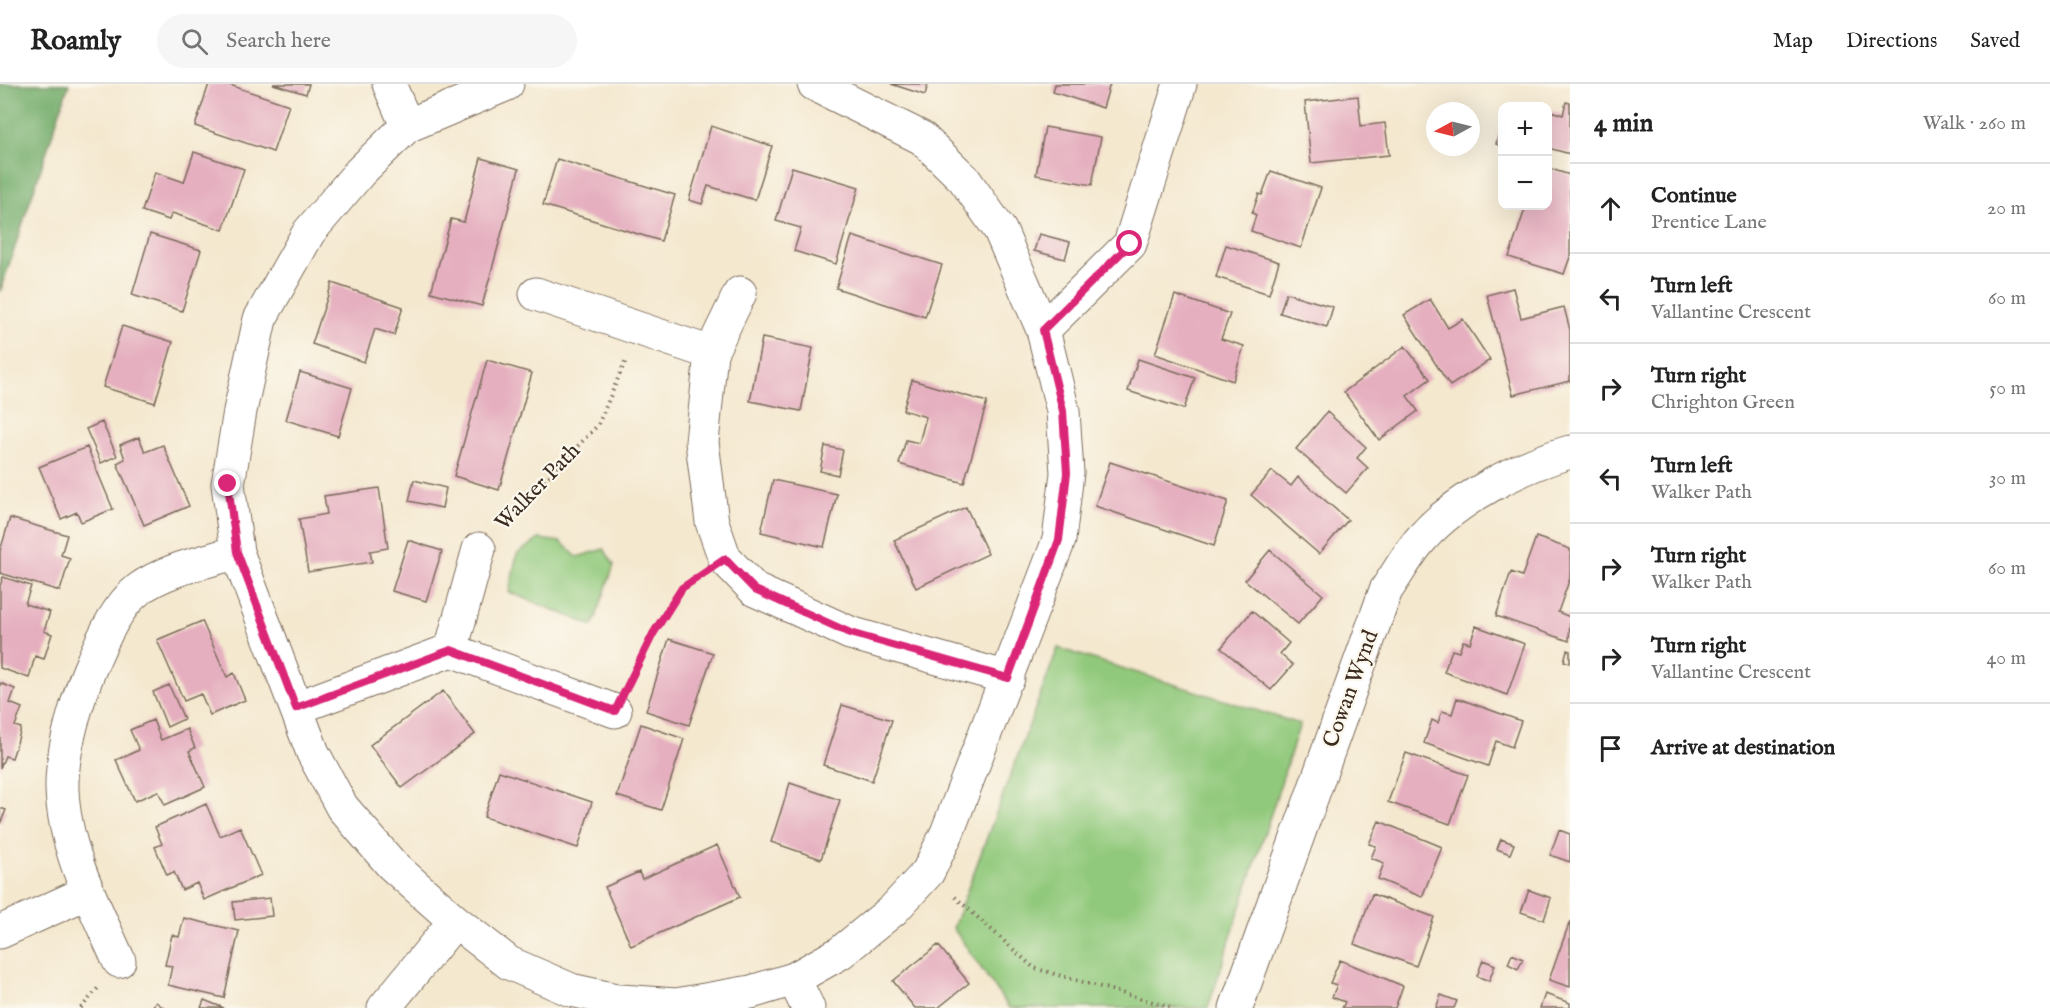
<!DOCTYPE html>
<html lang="en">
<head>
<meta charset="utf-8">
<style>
  :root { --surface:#fff; --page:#f6f6f6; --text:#222; --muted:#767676; --line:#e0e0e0 }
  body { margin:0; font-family:"IM FELL English",serif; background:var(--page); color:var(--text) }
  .controls { position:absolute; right:18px; top:18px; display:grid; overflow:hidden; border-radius:12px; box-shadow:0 6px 24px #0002 }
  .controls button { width:54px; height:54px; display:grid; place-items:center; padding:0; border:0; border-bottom:2px solid var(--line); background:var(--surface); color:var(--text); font:30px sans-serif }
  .compass { position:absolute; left:1426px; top:18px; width:54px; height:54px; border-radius:50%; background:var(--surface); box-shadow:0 6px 24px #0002; rotate:263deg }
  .stop { position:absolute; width:18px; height:18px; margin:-14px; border:4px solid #db2777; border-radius:50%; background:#fff }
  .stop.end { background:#db2777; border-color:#fff; box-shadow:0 2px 6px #0008 }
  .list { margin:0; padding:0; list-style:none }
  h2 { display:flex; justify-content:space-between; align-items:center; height:78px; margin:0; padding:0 24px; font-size:26px }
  h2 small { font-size:20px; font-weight:400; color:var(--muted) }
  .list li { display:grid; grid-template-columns:39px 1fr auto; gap:18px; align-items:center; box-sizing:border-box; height:90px; padding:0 24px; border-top:2px solid var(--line) }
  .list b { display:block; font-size:22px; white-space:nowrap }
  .list p { margin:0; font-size:20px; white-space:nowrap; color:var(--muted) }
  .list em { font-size:20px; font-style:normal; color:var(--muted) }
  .icon { flex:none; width:33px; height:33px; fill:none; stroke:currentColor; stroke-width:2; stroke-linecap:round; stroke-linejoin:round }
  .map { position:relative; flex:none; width:1570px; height:924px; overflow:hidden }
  header { display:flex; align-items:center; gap:36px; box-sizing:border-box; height:84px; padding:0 30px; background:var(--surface); border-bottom:2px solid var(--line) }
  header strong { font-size:28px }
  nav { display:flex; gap:33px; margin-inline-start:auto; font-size:21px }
  .search { width:420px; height:54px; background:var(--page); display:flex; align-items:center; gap:15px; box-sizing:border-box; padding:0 21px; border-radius:33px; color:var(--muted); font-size:22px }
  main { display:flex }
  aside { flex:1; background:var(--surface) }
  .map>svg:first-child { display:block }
  .green { fill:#91c97c; stroke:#667a4d; stroke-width:1.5 }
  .forest { fill:#74ad6c; stroke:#586c45; stroke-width:1.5 }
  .building { fill:#e5afbf }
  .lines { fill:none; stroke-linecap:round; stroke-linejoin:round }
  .minor-casing { stroke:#7c6c5c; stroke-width:35 }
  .path { stroke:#7c6c5c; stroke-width:4; stroke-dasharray:1.5 4.5; stroke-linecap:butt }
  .minor { stroke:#fff; stroke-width:33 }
  .route { stroke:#db2777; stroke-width:8 }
  .labels { text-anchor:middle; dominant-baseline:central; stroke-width:4.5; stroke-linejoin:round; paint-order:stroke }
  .street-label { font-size:22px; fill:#3b2a1e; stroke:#fbf7ec }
</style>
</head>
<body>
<header>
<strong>Roamly</strong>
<div class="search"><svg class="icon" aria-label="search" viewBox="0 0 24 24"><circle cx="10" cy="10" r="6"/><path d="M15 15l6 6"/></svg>Search here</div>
<nav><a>Map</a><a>Directions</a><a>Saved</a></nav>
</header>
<main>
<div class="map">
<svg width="1570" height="924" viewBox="0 0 1570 924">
  <rect width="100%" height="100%" fill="#fbf7ec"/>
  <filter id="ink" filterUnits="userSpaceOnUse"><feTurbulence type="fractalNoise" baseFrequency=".0167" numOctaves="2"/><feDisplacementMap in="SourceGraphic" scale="12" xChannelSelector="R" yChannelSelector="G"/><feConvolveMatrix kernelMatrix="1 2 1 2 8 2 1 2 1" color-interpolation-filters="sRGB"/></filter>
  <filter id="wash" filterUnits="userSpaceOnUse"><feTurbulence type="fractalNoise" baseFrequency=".008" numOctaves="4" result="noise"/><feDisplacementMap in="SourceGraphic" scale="24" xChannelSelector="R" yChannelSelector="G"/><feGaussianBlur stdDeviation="1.35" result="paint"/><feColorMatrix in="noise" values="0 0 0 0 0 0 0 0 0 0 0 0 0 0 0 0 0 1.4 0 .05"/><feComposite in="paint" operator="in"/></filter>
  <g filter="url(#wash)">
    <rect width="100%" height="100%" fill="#f4e8cf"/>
    <path class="green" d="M539,455L561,458L577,473L604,465L614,481L593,542L509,508L517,470Z
      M1058,564L1300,640L1208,924H1009L953,844Z"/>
    <path class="forest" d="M0,0H69L0,208Z"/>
    <g id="blocks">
      <path class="building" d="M209,0H227L289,21L273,68L195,42Z
        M273,0H309L306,10Z
        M891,0H928L925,11Z
        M1055,0H1110L1103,24L1053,8Z
        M1358,12L1361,42L1385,39L1389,71L1311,79L1305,18Z
        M1566,18L1570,19V70L1548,64V39L1551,27L1563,31Z
        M1502,39V62L1496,60Z
        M711,42L772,62L755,116L708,102L702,120L689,116Z
        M1045,43L1101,53L1092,101L1036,91Z
        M194,68L244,85L223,146L172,129L169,136L142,127L155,88L184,98Z
        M481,74L519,85L482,222L431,208L451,135L464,138Z
        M557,75L675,111L661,157L543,121Z
        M792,83L859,103L836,180L794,167L801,144L776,137Z
        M1548,84L1570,91V173L1564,190L1509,173L1526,122H1548Z
        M1271,87L1321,104L1301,164L1251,147L1256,131L1252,129L1259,110L1262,111Z
        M150,150L201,166L182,227L132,211Z
        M1039,150L1070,158L1065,175L1034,167Z
        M852,152L942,181L925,233L836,204Z
        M1226,161L1279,178L1269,210L1216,193Z
        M332,199L403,223L394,251L375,245L364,278L312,260Z
        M1513,204L1521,234L1564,223L1570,246V297L1513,311L1487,211Z
        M1286,209L1333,223L1327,243L1280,229Z
        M1175,211L1230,230L1221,255L1244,262L1233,297L1155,270Z
        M1430,215L1448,244L1463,235L1490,276L1450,302L1404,231Z
        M122,242L173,258L155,319L103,303Z
        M762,254L813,264L801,327L750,317Z
        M1405,262L1430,295L1407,312L1418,327L1379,356L1344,308Z
        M1138,275L1195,294L1184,325L1128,307Z
        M487,276L532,289L499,406L454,392Z
        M300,288L352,304L338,352L286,336Z
        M912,296L987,318L964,399L899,380L906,356L919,359L926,333L903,326Z
        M1327,328L1366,363L1357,374L1368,384L1346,409L1296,365Z
        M102,338L117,372L101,379L86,345Z
        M139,353L145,368L163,361L189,422L144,441L117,379L125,375L120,361Z
        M825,362L843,366L838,391L820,387Z
        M87,363L113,425L81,438L77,428L61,435L39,383Z
        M1110,378L1228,417L1214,462L1095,422Z
        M1272,387L1291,402L1298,393L1348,436L1319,470L1251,411Z
        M414,396L446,404L442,424L409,417Z
        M773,396L837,410L824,463L761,448Z
        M379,404L388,464L370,467L372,478L308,488L299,435L327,430L324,412Z
        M966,423L988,470L916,504L894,456Z
        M10,434L67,451L61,471L70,474L60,507L0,489V467Z
        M1536,453L1570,465V494L1558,528L1570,533L1569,557L1496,532L1511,488L1522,492Z
        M408,456L442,467L426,517L392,507Z
        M1270,466L1323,511L1298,540L1245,496Z
        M3,493L31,502L25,520L50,528L44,547L52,550L48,562L44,575L35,572L29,594L0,584V502Z
        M1252,527L1289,559L1280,570L1293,581L1271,606L1221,564Z
        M202,537L227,593L234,589L245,616L210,631L201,610L184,617L157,556Z
        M1476,542L1525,560L1507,611L1444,588L1452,566L1459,568L1463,557L1470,559Z
        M669,555L713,569L689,641L646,627Z
        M1567,566L1570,567V579L1564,577Z
        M0,599L15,605L10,619L22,624L15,642L21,644L17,659L12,674L5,672L0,684Z
        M169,601L184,635L167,643L153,608Z
        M443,607L475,650L402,704L370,661Z
        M1457,614L1521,637L1512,663L1496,657L1488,682L1424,659L1432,636L1438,639L1442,627L1452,630Z
        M842,621L892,636L872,697L823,681Z
        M153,636L161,656L187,645L195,664L189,667L205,703L165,721L158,707L135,717L116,676L139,666L130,646Z
        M641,640L684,655L661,726L617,712Z
        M1406,669L1468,691L1450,740L1388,718Z
        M499,687L592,718L578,764L484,733Z
        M790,699L840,716L821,775L771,758Z
        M206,720L220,752L240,743L261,791L204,816L197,799L182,806L174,788L167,791L155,763L162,760L155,743Z
        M0,724L6,726L0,740Z
        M1379,737L1442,763L1422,813L1378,795L1384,779L1371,774L1376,762L1369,760Z
        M1559,746L1570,750V778L1550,771Z
        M1501,755L1514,760L1510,770L1497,765Z
        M717,761L740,813L631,862L605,803L639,788L642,795Z
        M1529,806L1551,814L1544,836L1521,828Z
        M1372,810L1434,833L1416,882L1354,860Z
        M270,814L272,832L235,836L233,818Z
        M184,834L239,847L224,914L168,901L172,882L165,881L172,851L179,853Z
        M1570,837V903L1549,896Z
        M938,861L969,899L938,924H915L893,897Z
        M1512,870L1523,875L1518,885L1508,880Z
        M1340,876L1403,902L1395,924H1342L1345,918L1332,913L1337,901L1330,899Z
        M1483,876L1495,881L1489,897L1477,892Z
        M1545,910L1570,919V924H1540Z
        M1441,911L1457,917L1454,924H1436Z
        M204,916L224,924H201Z
        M156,918L164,924H151Z"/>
    </g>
  </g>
  <g filter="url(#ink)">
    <use href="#blocks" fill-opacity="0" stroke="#7c6c5c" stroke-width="1.5"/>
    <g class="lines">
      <defs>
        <path id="minor" d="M389,0L407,42
          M507,0L407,42L360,88L309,148L260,235L240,327L228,400L237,468L313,669L342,723L392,781L455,837L509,879L571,906L621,917L676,921L751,908L794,895L840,869L893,826L928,788L947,749L1059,456L1067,389L1063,327L1043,246L1000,146L964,95L922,54L814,0
          M740,209L711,269L702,358L712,438L725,475L755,506L850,549L1008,594
          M536,210L711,269
          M1043,246L1130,160L1180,0
          M451,566L479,465
          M296,624L451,566L615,627
          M0,848L88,808
          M119,877C95,823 64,766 62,705C61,667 78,612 93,577C104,552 117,522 139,505C166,485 206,478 237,468
          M794,895L808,924
          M384,924L455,837
          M1236,924L1386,506C1398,489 1409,468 1423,453C1458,414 1520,382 1570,368"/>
      </defs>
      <use href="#minor" class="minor-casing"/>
      <path class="path" d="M503,440L598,341L625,278
        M631,594C647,561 664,517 695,496
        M955,813L1034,884L1174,924
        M81,924L98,904"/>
      <use href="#minor" class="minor"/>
    </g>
  </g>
  <g class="lines" filter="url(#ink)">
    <path class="route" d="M228,400L237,468L296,624L451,566L615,627L653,550L682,504L725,475L755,506L850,549L1008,594L1059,456L1067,389L1063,327L1043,246L1130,160"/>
  </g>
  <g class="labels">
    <g class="street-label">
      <text transform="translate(538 403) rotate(-46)">Walker Path</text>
      <text transform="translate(1351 605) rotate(-70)">Cowan Wynd</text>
    </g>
  </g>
</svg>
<div class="controls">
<button>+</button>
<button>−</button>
</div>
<svg class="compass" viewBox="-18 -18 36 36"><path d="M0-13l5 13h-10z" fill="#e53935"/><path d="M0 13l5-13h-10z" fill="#767676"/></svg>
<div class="stop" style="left:1130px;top:160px"></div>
<div class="stop end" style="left:228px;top:400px"></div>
</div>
<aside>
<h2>4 min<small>Walk · 260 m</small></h2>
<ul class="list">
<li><svg class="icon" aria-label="ahead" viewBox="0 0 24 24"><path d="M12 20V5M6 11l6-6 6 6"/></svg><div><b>Continue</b><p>Prentice Lane</p></div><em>20 m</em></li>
<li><svg class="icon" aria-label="left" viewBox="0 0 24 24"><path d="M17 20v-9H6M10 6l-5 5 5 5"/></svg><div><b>Turn left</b><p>Vallantine Crescent</p></div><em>60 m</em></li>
<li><svg class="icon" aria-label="right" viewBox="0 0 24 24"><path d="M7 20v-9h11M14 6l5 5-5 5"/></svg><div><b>Turn right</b><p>Chrighton Green</p></div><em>50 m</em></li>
<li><svg class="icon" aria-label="left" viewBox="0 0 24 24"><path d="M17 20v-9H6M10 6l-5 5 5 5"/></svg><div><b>Turn left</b><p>Walker Path</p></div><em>30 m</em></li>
<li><svg class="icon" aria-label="right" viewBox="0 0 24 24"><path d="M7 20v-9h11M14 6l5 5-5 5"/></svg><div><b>Turn right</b><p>Walker Path</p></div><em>60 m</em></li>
<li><svg class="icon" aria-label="right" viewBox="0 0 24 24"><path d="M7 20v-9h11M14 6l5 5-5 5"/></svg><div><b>Turn right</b><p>Vallantine Crescent</p></div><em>40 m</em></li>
<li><svg class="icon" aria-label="arrive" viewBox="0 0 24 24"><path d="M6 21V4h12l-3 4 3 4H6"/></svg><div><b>Arrive at destination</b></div></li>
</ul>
</aside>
</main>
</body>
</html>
